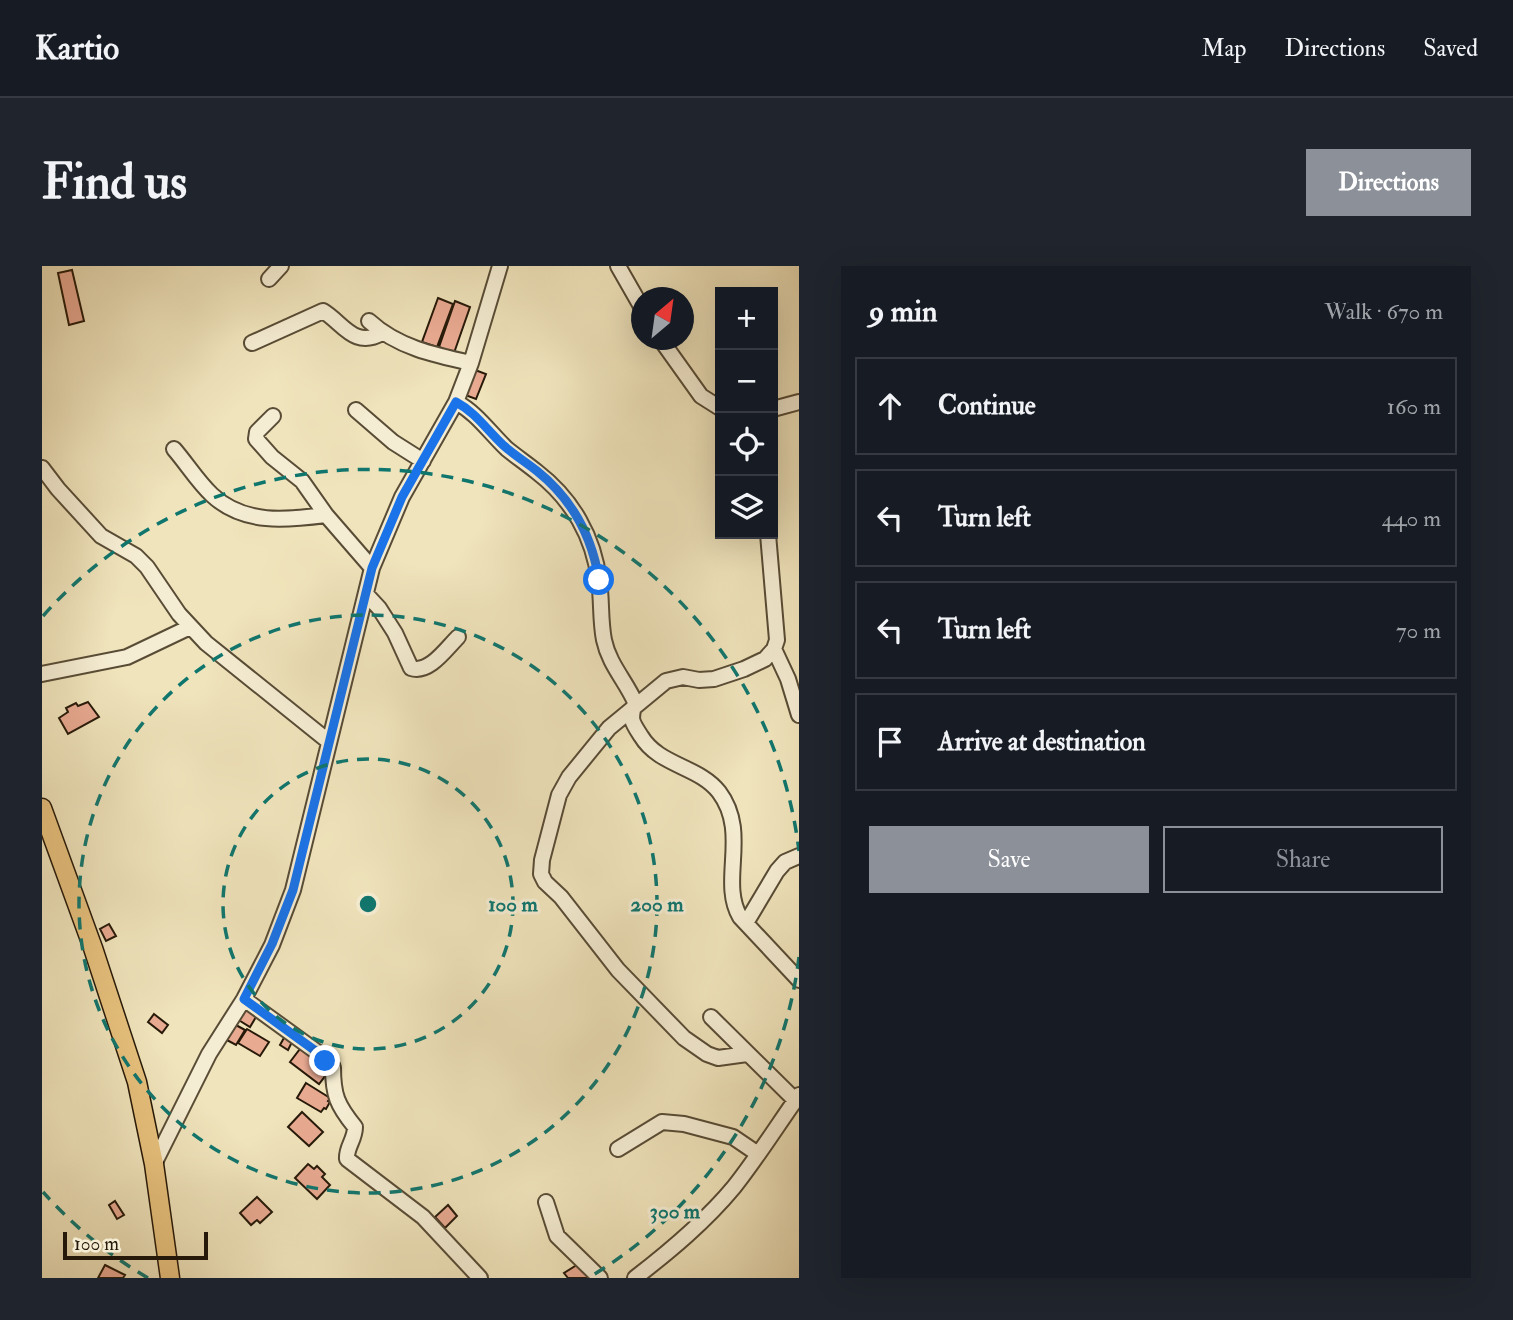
<!DOCTYPE html>
<html lang="en">
<head>
<meta charset="utf-8">
<style>
  :root { --surface:#171b24; --page:#20242c; --text:#f1f3f6; --muted:#9ea1a6; --line:#363941; --accent:#8c9099 }
  body { margin:0; font-family:"IM FELL Double Pica",serif; background:var(--page); color:var(--text) }
  .controls { position:absolute; right:21px; top:21px; display:grid; overflow:hidden; border-radius:0px; box-shadow:0 7px 28px #0002 }
  .controls button { width:63px; height:63px; display:grid; place-items:center; padding:0; border:0; border-bottom:2px solid var(--line); background:var(--surface); color:var(--text); font:35px sans-serif }
  .compass { position:absolute; left:589px; top:21px; width:63px; height:63px; border-radius:50%; background:var(--surface); box-shadow:0 7px 28px #0002; rotate:29deg }
  .scale { position:absolute; left:21px; bottom:18px; width:145px; box-sizing:border-box; padding-left:7px; border:4px solid #261909; border-top:0; font-size:19px; line-height:24px; white-space:nowrap; color:#261909; -webkit-text-stroke:5px #f5edd3; paint-order:stroke }
  .stop { position:absolute; width:21px; height:21px; margin:-16px; border:5px solid #1a73e8; border-radius:50%; background:#fff }
  .stop.end { background:#1a73e8; border-color:#fff; box-shadow:0 2px 7px #0008 }
  .list { margin:0; padding:0; list-style:none }
  h2 { display:flex; justify-content:space-between; align-items:center; height:91px; margin:0; padding:0 28px; font-size:30px }
  h2 small { font-size:23px; font-weight:400; color:var(--muted) }
  .list li { display:grid; grid-template-columns:46px 1fr auto; gap:21px; align-items:center; box-sizing:border-box; height:98px; margin:0 14px 14px; padding:0 14px; border:2px solid var(--line); border-radius:0px }
  .list b { display:block; font-size:26px; white-space:nowrap }
  .list em { font-size:23px; font-style:normal; color:var(--muted) }
  .actions { display:flex; gap:14px; padding:21px 28px }
  .actions a { flex:1; padding:16px 0; border:2px solid var(--accent); border-radius:0px; text-align:center; font-size:24px; color:var(--accent) }
  .actions .main { background:var(--accent); color:#fff }
  .icon { flex:none; width:38px; height:38px; fill:none; stroke:currentColor; stroke-width:2; stroke-linecap:round; stroke-linejoin:round }
  .map { position:relative; flex:none; width:757px; height:1012px; overflow:hidden; border-radius:0px }
  header { display:flex; align-items:center; gap:42px; box-sizing:border-box; height:98px; padding:0 35px; background:var(--surface); border-bottom:2px solid var(--line) }
  header strong { font-size:33px }
  nav { display:flex; gap:38px; margin-inline-start:auto; font-size:24px }
  .intro { display:flex; align-items:center; justify-content:space-between; box-sizing:border-box; height:168px; padding:0 42px }
  h1 { margin:0; font-size:49px }
  .button { padding:18px 32px; border-radius:0px; background:var(--accent); color:#fff; font-size:24px; font-weight:700 }
  main { display:flex; gap:42px; padding:0 42px }
  aside { flex:1; background:var(--surface); border-radius:0px; box-shadow:0 7px 28px #0002 }
  .map>svg:first-child { display:block }
  .building { fill:#e9aa92; stroke:#261909; stroke-width:2 }
  .lines { fill:none; stroke-linecap:round; stroke-linejoin:round }
  .minor-casing { stroke:#584c36; stroke-width:18 }
  .major-casing { stroke:#261909; stroke-width:21 }
  .minor { stroke:#f5edd3; stroke-width:14 }
  .major { stroke:#e8c27e; stroke-width:18 }
  .route { stroke:#1a73e8; stroke-width:9 }
  .ring { fill:none; stroke:#0f766e; stroke-width:3.5; stroke-dasharray:12 9 }
  .centre { fill:#0f766e; stroke:#f5edd3; stroke-width:3.5 }
  .ring-label { font-size:21px; text-anchor:middle; font-weight:bold; fill:#0f766e; stroke:#f5edd3; stroke-width:6; stroke-linejoin:round; paint-order:stroke }
</style>
</head>
<body>
<header>
<strong>Kartio</strong>
<nav><a>Map</a><a>Directions</a><a>Saved</a></nav>
</header>
<div class="intro"><h1>Find us</h1><a class="button">Directions</a></div>
<main>
<div class="map">
<svg width="757" height="1012" viewBox="0 0 757 1012">
  <rect width="100%" height="100%" fill="#f0e4bc"/>
  <filter id="stains"><feTurbulence type="fractalNoise" baseFrequency=".00286" numOctaves="4"/><feColorMatrix values="0 0 0 0 .2 0 0 0 0 .09 0 0 0 0 .02 0 0 0 .5 -.17"/></filter>
  <radialGradient id="worn" r=".72"><stop offset=".6" stop-color="#630" stop-opacity="0"/><stop offset="1" stop-color="#630" stop-opacity=".3"/></radialGradient>
  <path class="building" d="M30,4L42,55L27,59L16,7Z
    M396,32L411,38L395,81L380,76Z
    M413,35L428,41L412,87L397,81Z
    M433,104L444,108L434,133L423,129Z
    M46,436L57,451L26,468L17,452L26,446L24,442L34,437L36,440Z
    M67,658L74,670L64,675L58,663Z
    M204,738L217,746L208,761L195,753Z
    M112,748L126,759L120,767L106,756Z
    M192,758L203,764L194,779L183,773Z
    M205,763L227,776L218,790L196,777Z
    M243,770L251,774L246,784L238,779Z
    M261,779L290,801L277,818L248,796Z
    M264,817L288,832L286,835L288,836L284,843L282,842L279,846L255,832Z
    M260,846L281,866L267,880L246,861Z
    M266,898L272,903L275,900L283,908L280,911L288,919L275,933L253,912Z
    M215,931L230,946L218,957L215,954L209,959L198,947Z
    M73,935L82,949L75,953L67,939Z
    M406,939L415,950L403,962L393,951Z
    M541,995L552,1012H526L522,1007Z
    M63,999L83,1009L81,1012H56Z"/>
  <g class="lines">
    <defs>
      <path id="minor" d="M576,0L600,42
        M227,13L239,0
        M327,55C355,81 392,89 429,97
        M619,74L659,130L678,142
        M210,77L281,45C301,57 312,83 340,67
        M414,136C435,147 448,167 465,183C475,191 485,198 495,206C530,233 552,271 557,315C560,334 558,354 562,374C567,398 583,414 593,436C588,454 589,455 599,470C617,500 657,500 677,526C708,567 677,615 698,651L757,714
        M731,143L757,136
        M314,144L351,176L381,195
        M231,150L215,166L214,173L230,191L260,215L284,249L330,302
        M132,183C145,198 156,216 170,229C202,259 245,254 284,249
        M0,202L16,223L59,270L94,290L105,301L137,348L164,377L286,475
        M324,328L337,342L353,367L369,402C387,408 404,383 416,371
        M732,383L746,413L757,449
        M0,408L85,391L148,361
        M704,657L735,605L743,596L757,590
        M202,733L275,786L291,801C291,829 295,839 313,861C313,874 304,881 305,893L381,951L438,1012
        M669,751L753,834
        M705,788L676,792L665,788L642,772L576,704L519,631L503,616L499,608L500,594L517,529L527,511L567,462L624,415L641,411L657,414L672,413L702,403L723,393L732,383L735,374L726,268
        M576,883L620,856L642,858L691,871L716,888
        M112,898L167,788L202,733L230,679L251,624L330,302L360,231L414,136L429,97L458,0
        M504,936L515,970L558,1012
        M593,1012C628,985 663,956 692,921C715,892 735,860 757,829"/>
      <path id="major" d="M0,542L51,682L95,816L112,898L128,1012"/>
    </defs>
    <use href="#minor" class="minor-casing"/>
    <use href="#major" class="major-casing"/>
    <use href="#minor" class="minor"/>
    <use href="#major" class="major"/>
  </g>
  <g class="lines">
    <path class="route" d="M283,795L275,786L202,733L230,678L251,624L330,302L360,231L414,136C433,146 445,164 461,179C472,189 484,196 495,205C530,233 550,270 557,314"/>
  </g>
  <g class="ring">
    <circle cx="326" cy="638" r="145"/>
    <circle cx="326" cy="638" r="289"/>
    <path d="M757 691A434 434 0 0 1 546 1012M106 1012A434 434 0 0 1 1 926M1 350A434 434 0 0 1 757 585"/>
  </g>
  <circle cx="326" cy="638" r="10" class="centre"/>
  <g class="ring-label">
    <text x="471" y="645">100 m</text>
    <text x="615" y="645">200 m</text>
    <text x="633" y="952">300 m</text>
  </g>
  <rect width="100%" height="100%" filter="url(#stains)"/>
  <rect width="100%" height="100%" fill="url(#worn)"/>
</svg>
<div class="controls">
<button>+</button>
<button>−</button>
<button><svg class="icon" aria-label="locate" viewBox="0 0 24 24"><circle cx="12" cy="12" r="6"/><path d="M12 2v4M12 18v4M2 12h4M18 12h4"/></svg></button>
<button><svg class="icon" aria-label="layers" viewBox="0 0 24 24"><path d="M12 4l9 5-9 5-9-5zM3 14l9 5 9-5"/></svg></button>
</div>
<svg class="compass" viewBox="-18 -18 36 36"><path d="M0-13l5 13h-10z" fill="#e53935"/><path d="M0 13l5-13h-10z" fill="#9ea1a6"/></svg>
<div class="scale">100 m</div>
<div class="stop" style="left:557px;top:314px"></div>
<div class="stop end" style="left:283px;top:795px"></div>
</div>
<aside>
<h2>9 min<small>Walk · 670 m</small></h2>
<ul class="list">
<li><svg class="icon" aria-label="ahead" viewBox="0 0 24 24"><path d="M12 20V5M6 11l6-6 6 6"/></svg><div><b>Continue</b></div><em>160 m</em></li>
<li><svg class="icon" aria-label="left" viewBox="0 0 24 24"><path d="M17 20v-9H6M10 6l-5 5 5 5"/></svg><div><b>Turn left</b></div><em>440 m</em></li>
<li><svg class="icon" aria-label="left" viewBox="0 0 24 24"><path d="M17 20v-9H6M10 6l-5 5 5 5"/></svg><div><b>Turn left</b></div><em>70 m</em></li>
<li><svg class="icon" aria-label="arrive" viewBox="0 0 24 24"><path d="M6 21V4h12l-3 4 3 4H6"/></svg><div><b>Arrive at destination</b></div></li>
</ul>
<div class="actions"><a class="main">Save</a><a>Share</a></div>
</aside>
</main>
</body>
</html>
